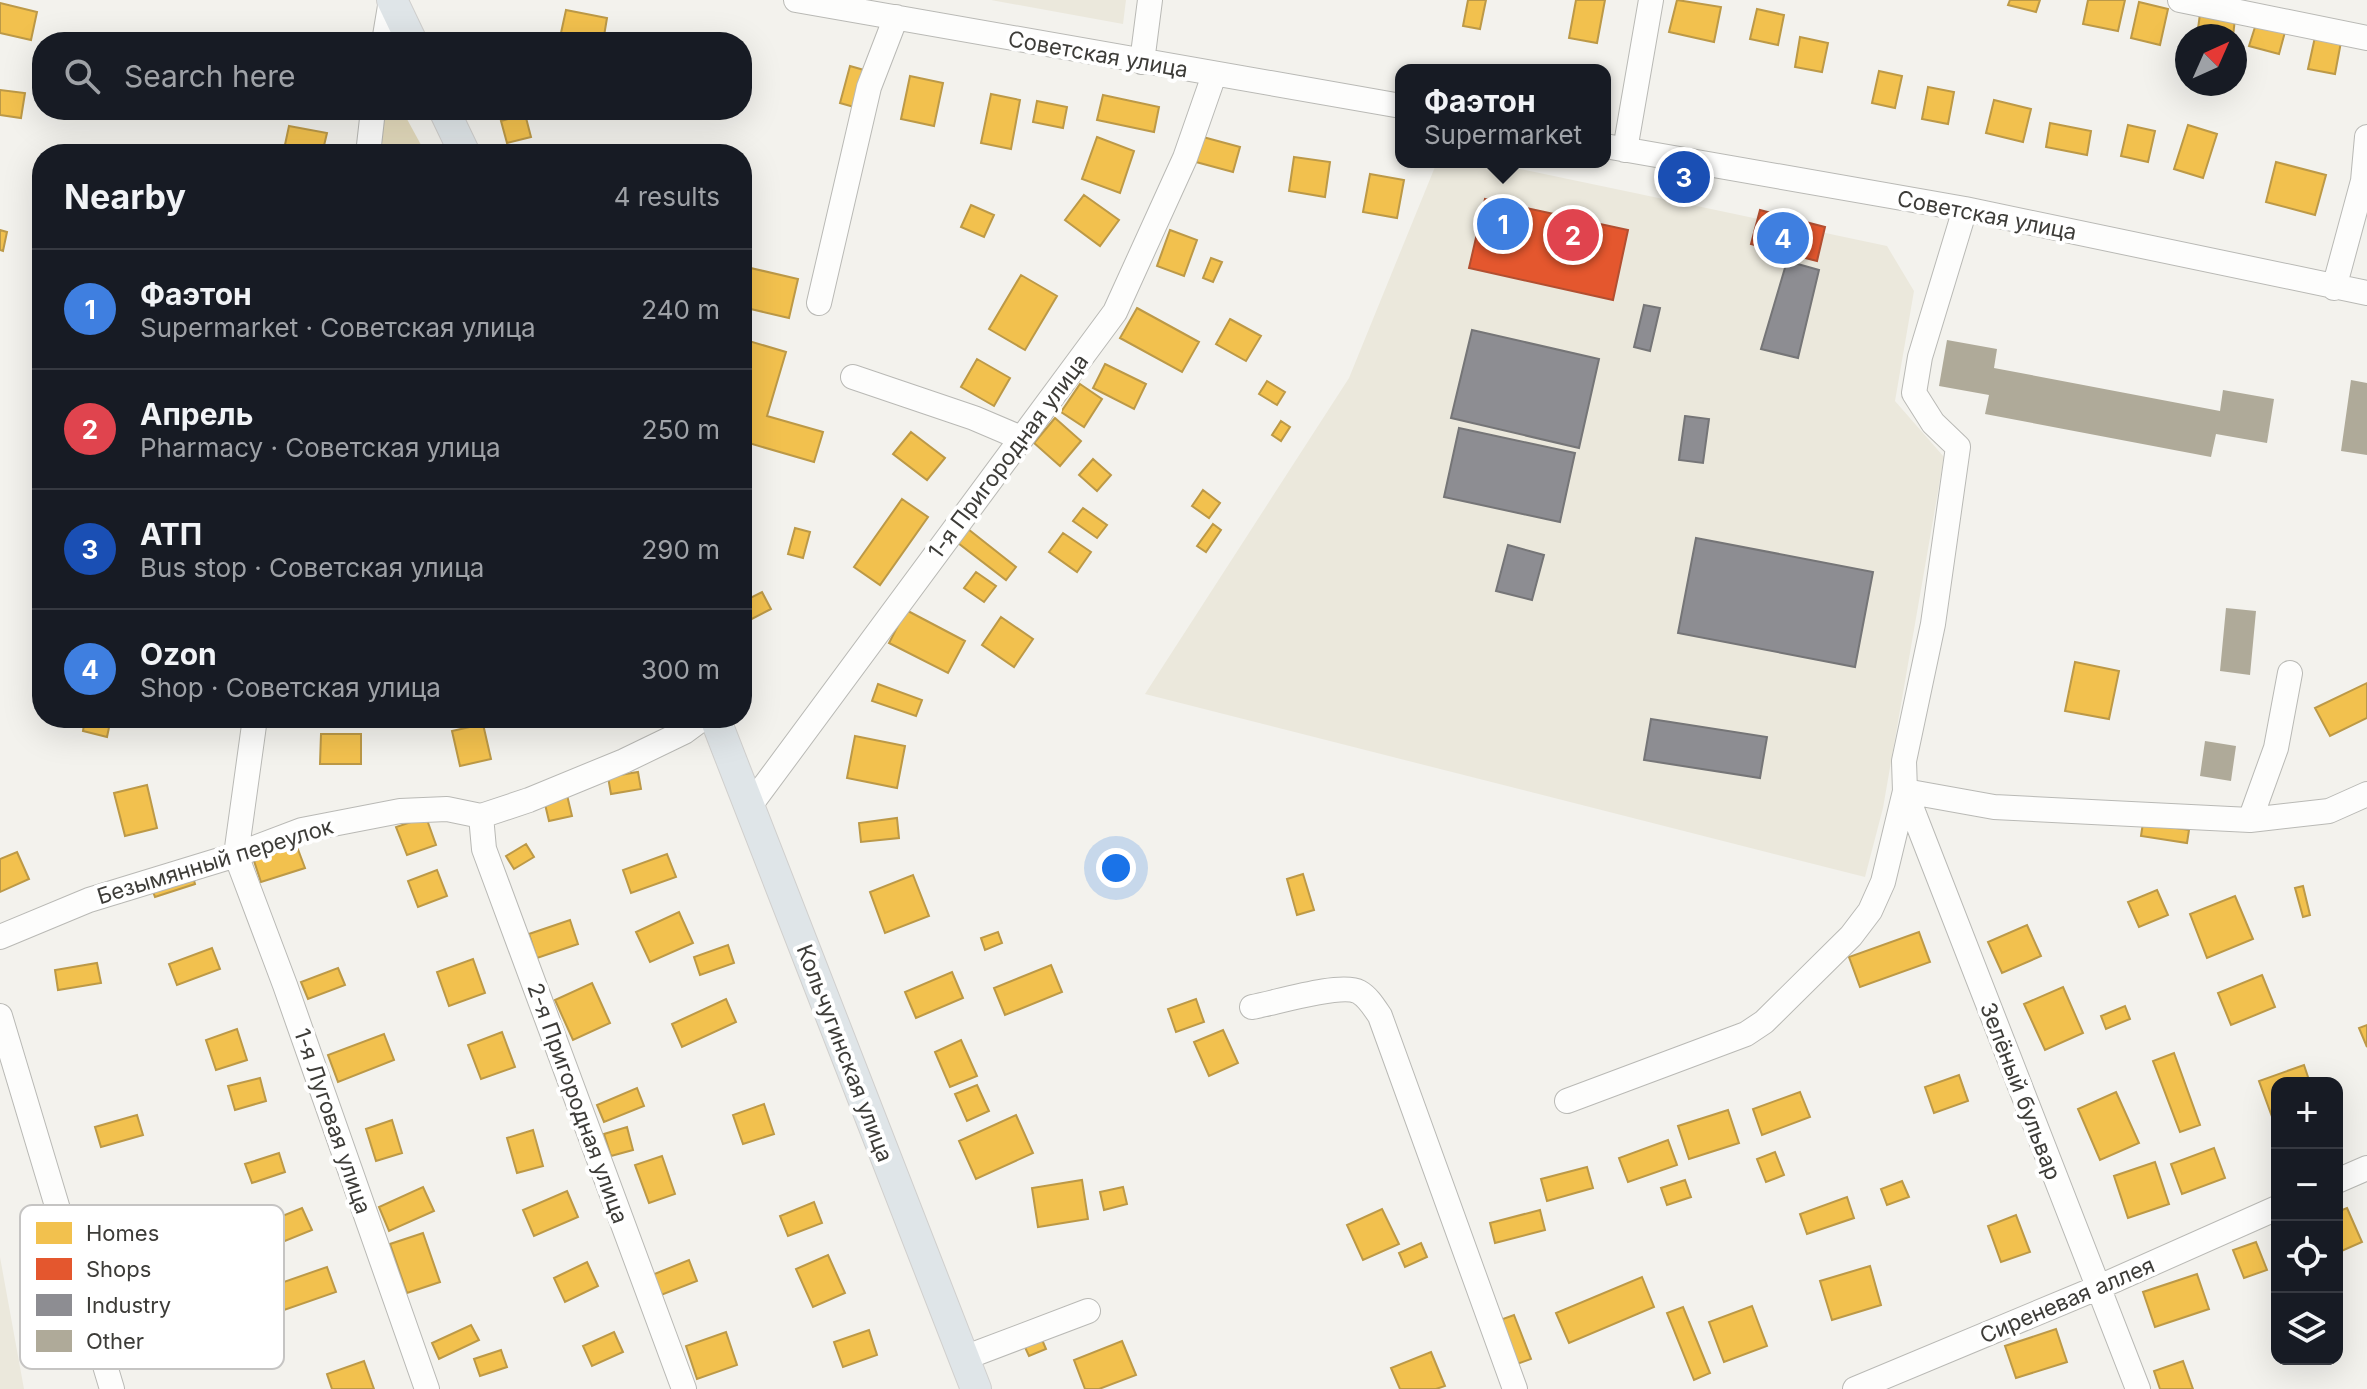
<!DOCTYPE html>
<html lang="en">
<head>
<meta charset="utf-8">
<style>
  :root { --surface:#171b24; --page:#20242c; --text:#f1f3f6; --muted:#9ea1a6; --line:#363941; --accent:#ea580c }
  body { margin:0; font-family:Inter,sans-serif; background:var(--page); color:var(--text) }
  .controls { position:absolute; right:24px; bottom:24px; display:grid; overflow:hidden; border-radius:16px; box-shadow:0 8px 32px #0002 }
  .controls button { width:72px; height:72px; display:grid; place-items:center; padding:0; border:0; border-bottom:2px solid var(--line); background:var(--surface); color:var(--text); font:40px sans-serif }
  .compass { position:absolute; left:2175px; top:24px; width:72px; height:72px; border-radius:50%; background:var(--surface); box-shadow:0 8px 32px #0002; rotate:45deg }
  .you { position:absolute; left:1116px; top:868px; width:28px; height:28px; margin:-20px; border:6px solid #fff; border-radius:50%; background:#1a73e8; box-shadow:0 0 0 12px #1a73e833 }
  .badge { display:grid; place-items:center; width:52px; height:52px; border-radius:50%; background:var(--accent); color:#fff; font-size:26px; font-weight:700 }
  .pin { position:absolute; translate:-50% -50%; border:4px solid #fff; box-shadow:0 2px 8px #0006 }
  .popup { position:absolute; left:1395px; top:64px; width:216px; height:104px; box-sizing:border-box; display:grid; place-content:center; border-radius:16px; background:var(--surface); filter:drop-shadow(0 2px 6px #0005); font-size:26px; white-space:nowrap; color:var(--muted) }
  .popup b { font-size:30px; color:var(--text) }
  .popup::after { content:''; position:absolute; left:50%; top:100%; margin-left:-16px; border:16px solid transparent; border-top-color:var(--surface) }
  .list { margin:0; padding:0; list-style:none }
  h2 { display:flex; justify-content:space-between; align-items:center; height:104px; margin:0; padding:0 32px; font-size:34px }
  h2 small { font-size:26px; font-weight:400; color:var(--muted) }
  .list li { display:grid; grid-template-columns:52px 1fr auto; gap:24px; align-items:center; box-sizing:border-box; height:120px; padding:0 32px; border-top:2px solid var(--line) }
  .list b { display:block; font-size:30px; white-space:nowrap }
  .list p { margin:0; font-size:26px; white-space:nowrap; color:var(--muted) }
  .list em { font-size:26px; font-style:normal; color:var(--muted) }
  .icon { flex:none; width:44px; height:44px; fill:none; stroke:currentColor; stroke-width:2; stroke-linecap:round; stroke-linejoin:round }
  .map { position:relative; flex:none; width:2367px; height:1389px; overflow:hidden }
  .search { position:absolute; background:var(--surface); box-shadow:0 8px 32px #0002; left:32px; top:32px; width:720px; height:88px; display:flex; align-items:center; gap:20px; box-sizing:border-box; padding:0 28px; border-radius:32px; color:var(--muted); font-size:30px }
  .panel { position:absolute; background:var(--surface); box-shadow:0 8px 32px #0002; left:32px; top:144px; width:720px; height:584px; border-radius:32px }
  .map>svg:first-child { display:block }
  .built { fill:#ebe8dc }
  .green { fill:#e3dabc }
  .homes { fill:#f2c14e; stroke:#bc9947; stroke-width:2 }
  .shops { fill:#e4572e; stroke:#b24f31; stroke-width:2 }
  .industry { fill:#8d8d92; stroke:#757577; stroke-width:2 }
  .building { fill:#afaa99 }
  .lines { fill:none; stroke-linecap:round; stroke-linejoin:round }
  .minor-casing { stroke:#b9b9b5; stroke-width:26 }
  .major-casing { stroke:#d0cfcd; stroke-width:32 }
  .minor { stroke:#fdfdfc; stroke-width:24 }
  .major { stroke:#dfe5e8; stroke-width:30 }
  .labels { text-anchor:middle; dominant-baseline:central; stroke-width:8; stroke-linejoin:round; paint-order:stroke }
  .street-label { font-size:22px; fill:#3d3c38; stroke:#fff }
  .key { fill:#fff; stroke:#c5c4c3; stroke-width:2 }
  .key-label { font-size:22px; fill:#3d3c38 }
</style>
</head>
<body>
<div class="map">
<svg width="2367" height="1389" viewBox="0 0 2367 1389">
  <rect width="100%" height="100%" fill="#f3f2ed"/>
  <path class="built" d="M991,0H1126L1123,24Z
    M1437,162H1487L1887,246L1914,291L1895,401L1944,457L1883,808L1865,877L1145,694L1349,378Z
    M0,1257L24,1389H0Z"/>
  <path class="green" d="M383,110H402L426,154H377Z"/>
  <path class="homes" d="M1468,0H1486L1480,29L1463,26Z
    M1576,0H1605L1597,43L1569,38Z
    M1677,0L1721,7L1714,42L1669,32Z
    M2010,0H2040L2036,12L2008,5Z
    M2088,0H2125L2118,31L2083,24Z
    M2139,2L2168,9L2160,45L2131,38Z
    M0,3L37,12L31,40L0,33Z
    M1757,9L1784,15L1778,45L1750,39Z
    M566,10L607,18L603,42H559Z
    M2200,14L2235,19L2233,36H2197Z
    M2256,24L2285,32L2279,54L2249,46Z
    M700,35L738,42H699Z
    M1800,37L1828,43L1822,72L1795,67Z
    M2315,37L2341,42L2335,74L2308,69Z
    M850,66L864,70L854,107L840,103Z
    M1879,71L1902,76L1895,108L1872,103Z
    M910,76L943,83L934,126L901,119Z
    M1928,87L1954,92L1948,124L1922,119Z
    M0,90L25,93L21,118L0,115Z
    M991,94L1020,100L1011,149L981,143Z
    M1103,95L1159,107L1154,132L1097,120Z
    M1994,100L2031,109L2023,142L1986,133Z
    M1037,101L1067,107L1063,128L1033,122Z
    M525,114L531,137L507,143L501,121Z
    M2050,123L2091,131L2087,155L2046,147Z
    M2128,125L2155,131L2148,162L2121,156Z
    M2188,125L2217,134L2203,178L2174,169Z
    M289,126L327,133L322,154H283Z
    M1097,137L1134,151L1120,193L1082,179Z
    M1203,137L1240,147L1233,172L1196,162Z
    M1294,157L1330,162L1325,197L1289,191Z
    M2276,162L2326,175L2315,215L2266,202Z
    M1370,174L1404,180L1397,218L1363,212Z
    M1084,195L1119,220L1100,246L1065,220Z
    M971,205L994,215L984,237L961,227Z
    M0,230L7,232L3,251L0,250Z
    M1170,230L1197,240L1184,276L1157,266Z
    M1211,258L1222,262L1213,282L1203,278Z
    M742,266L798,279L789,318L742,307Z
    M1021,275L1057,296L1025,350L989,329Z
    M1137,308L1199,342L1182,372L1120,338Z
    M1230,319L1261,336L1246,361L1216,344Z
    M742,339L786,352L767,416L823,432L814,462L742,441Z
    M977,359L1010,378L994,406L961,387Z
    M1105,364L1146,384L1134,409L1093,388Z
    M1267,381L1285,392L1277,405L1259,394Z
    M1080,384L1102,399L1084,427L1061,412Z
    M1055,418L1081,441L1060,466L1034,443Z
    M1281,421L1290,427L1281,441L1272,435Z
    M911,432L945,458L927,480L893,454Z
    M1093,459L1111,475L1097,491L1079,475Z
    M1203,490L1220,503L1209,518L1192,506Z
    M902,499L928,517L880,585L854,567Z
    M1083,508L1107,525L1097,538L1073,521Z
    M1213,524L1221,530L1206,552L1197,546Z
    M795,528L810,532L803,558L788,554Z
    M968,529L1016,567L1006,580L958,543Z
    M1063,533L1091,552L1077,572L1049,552Z
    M976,572L996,586L984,602L964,588Z
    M762,592L771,609L742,624V602Z
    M906,610L965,641L948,673L889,643Z
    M1001,617L1033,639L1014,667L982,645Z
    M2075,662L2119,671L2109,719L2065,711Z
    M2367,683V718L2330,736L2315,708Z
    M878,684L922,700L916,716L872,701Z
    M85,718H111L107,737L83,731Z
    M560,718H580L563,725Z
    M483,724L491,759L460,766L452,731Z
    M321,734H361V764H320Z
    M855,736L905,746L897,788L847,778Z
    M638,772L641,789L611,794L608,777Z
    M147,785L157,828L125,836L114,793Z
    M567,795L572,816L549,821L544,800Z
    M426,817L436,845L407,855L396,827Z
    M897,818L899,838L861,842L859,823Z
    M2143,823L2189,830L2187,843L2141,836Z
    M296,844L305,868L261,882L253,858Z
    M526,844L534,857L514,869L506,856Z
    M17,852L29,879L0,892V859Z
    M667,854L676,877L631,893L623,870Z
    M437,870L447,896L418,907L408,881Z
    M192,873L195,884L155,897L151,886Z
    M1303,874L1314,910L1297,915L1287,879Z
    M913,875L929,916L885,933L870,892Z
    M2303,886L2310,915L2303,917L2295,888Z
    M2157,890L2168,915L2139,927L2128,902Z
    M2235,896L2253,939L2207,958L2190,914Z
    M679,912L693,943L650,962L636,932Z
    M570,920L578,944L537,958L529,934Z
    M2027,925L2041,956L2002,973L1988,942Z
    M998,932L1002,943L985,950L981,938Z
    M1919,932L1930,962L1860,987L1849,957Z
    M728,945L734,963L700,975L694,957Z
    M212,948L220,969L177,985L169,964Z
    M473,959L485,993L449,1006L437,972Z
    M97,963L101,983L58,990L55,970Z
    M1051,965L1062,992L1005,1015L994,988Z
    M338,968L345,985L308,999L301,982Z
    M952,972L963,998L916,1018L905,992Z
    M2262,975L2275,1007L2231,1025L2218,993Z
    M592,983L610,1023L573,1040L555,1000Z
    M2063,987L2083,1033L2045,1050L2024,1004Z
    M726,999L736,1022L682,1047L672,1024Z
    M1196,999L1204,1022L1176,1032L1168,1009Z
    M2125,1006L2130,1019L2106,1029L2101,1016Z
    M2367,1025V1047L2359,1028Z
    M237,1029L247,1060L216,1070L206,1040Z
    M1223,1030L1238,1063L1209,1076L1194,1042Z
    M502,1032L515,1067L481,1079L468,1045Z
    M384,1034L394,1060L338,1082L328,1055Z
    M961,1040L977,1076L950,1087L935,1052Z
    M2174,1053L2200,1125L2180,1132L2153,1061Z
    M2304,1065L2310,1083H2277L2275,1125L2259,1081Z
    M1959,1075L1968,1101L1934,1113L1925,1087Z
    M260,1078L266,1101L235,1110L228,1086Z
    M977,1085L989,1111L967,1121L955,1094Z
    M637,1088L644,1106L604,1122L597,1105Z
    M1800,1092L1810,1117L1762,1135L1753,1109Z
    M2116,1092L2139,1143L2100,1160L2078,1109Z
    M764,1104L774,1134L743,1144L733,1115Z
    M1728,1110L1739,1143L1689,1159L1678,1126Z
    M137,1115L143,1135L101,1147L95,1127Z
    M1016,1115L1033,1153L976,1179L959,1141Z
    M392,1120L402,1153L376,1161L366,1129Z
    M627,1127L633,1150L611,1156L604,1134Z
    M533,1130L543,1166L517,1173L507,1138Z
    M1668,1140L1677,1165L1628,1182L1619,1158Z
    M2214,1148L2225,1178L2182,1194L2171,1164Z
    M1775,1152L1784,1175L1766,1182L1757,1159Z
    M279,1153L285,1172L252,1183L245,1164Z
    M662,1156L675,1194L649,1203L635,1165Z
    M2155,1162L2169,1204L2128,1218L2114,1176Z
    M1587,1167L1593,1188L1547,1201L1541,1179Z
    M1082,1180L1088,1219L1038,1227L1032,1188Z
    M1685,1180L1691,1197L1667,1205L1661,1188Z
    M1902,1181L1909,1197L1887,1205L1881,1189Z
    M423,1187L434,1211L389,1231L379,1207Z
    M1123,1187L1127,1204L1104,1210L1100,1192Z
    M567,1191L578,1217L534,1236L523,1210Z
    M1847,1197L1854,1218L1807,1234L1800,1214Z
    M814,1202L822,1223L788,1236L780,1216Z
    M302,1208L312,1230L275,1245L265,1223Z
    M2347,1208L2362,1242L2337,1253V1212Z
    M1382,1209L1399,1244L1363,1260L1347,1225Z
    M1540,1210L1545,1230L1495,1243L1490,1223Z
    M158,1214L165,1245L134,1252L126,1222Z
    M2016,1215L2030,1252L2001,1262L1988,1226Z
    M237,1225L242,1251L223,1255L217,1230Z
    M423,1233L440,1282L407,1293L390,1244Z
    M2256,1242L2267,1270L2244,1278L2233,1250Z
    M1421,1243L1427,1257L1405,1267L1399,1253Z
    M828,1255L845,1293L813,1307L796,1269Z
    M689,1260L697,1281L661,1295L652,1275Z
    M587,1262L598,1286L565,1302L554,1278Z
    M1870,1266L1881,1305L1832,1320L1820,1281Z
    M327,1267L336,1292L284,1310L275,1285Z
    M2197,1274L2209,1309L2155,1327L2143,1292Z
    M1642,1277L1654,1307L1569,1343L1556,1313Z
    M172,1282L182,1312L156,1320L146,1290Z
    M1752,1306L1767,1346L1724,1362L1709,1322Z
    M1683,1307L1710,1373L1694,1380L1667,1313Z
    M1514,1315L1531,1359L1517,1364L1500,1320Z
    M471,1325L479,1340L439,1359L432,1343Z
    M2056,1329L2067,1362L2016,1378L2005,1346Z
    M869,1330L877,1355L843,1367L834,1342Z
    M614,1332L623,1352L592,1366L583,1346Z
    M726,1332L737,1365L697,1379L686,1346Z
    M1040,1335L1046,1349L1029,1356L1023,1343Z
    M1122,1341L1136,1375L1099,1389H1085L1074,1360Z
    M501,1350L507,1367L480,1376L474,1359Z
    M1431,1352L1445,1386L1436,1389H1400L1391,1368Z
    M364,1361L374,1389H332L327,1374Z
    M2183,1361L2193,1389H2160L2154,1371Z"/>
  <path class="shops" d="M1485,199L1628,230L1613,300L1469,268Z
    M1760,210L1825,227L1817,261L1751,244Z"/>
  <path class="industry" d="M1787,261L1819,270L1798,358L1761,349Z
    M1644,305L1660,308L1650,351L1634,347Z
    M1472,330L1599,359L1579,448L1451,418Z
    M1685,416L1709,419L1703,463L1679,460Z
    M1459,428L1575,453L1560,522L1444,497Z
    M1696,538L1873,572L1855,667L1678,633Z
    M1508,545L1544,555L1532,600L1496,591Z
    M1651,719L1767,737L1760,778L1644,760Z"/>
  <path class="building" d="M1947,340L1997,349L1994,368L2220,411L2223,390L2274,399L2267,443L2216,434L2211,457L1985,414L1989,395L1939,386Z
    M2351,380L2367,383V455L2341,451Z
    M2226,608L2256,611L2250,675L2220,671Z
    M2205,741L2236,746L2231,781L2200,776Z"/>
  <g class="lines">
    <defs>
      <path id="minor" d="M796,0L1401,106
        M2180,0L2367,38
        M384,42L391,0
        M1142,62L1150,0
        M1605,146L1965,209L2367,293
        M1625,150L1651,0
        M368,154L373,110
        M1965,209L1920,357L1914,393L1933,423L1958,447L1933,624L1904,761L1905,791L2138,1389
        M2334,288L2363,181L2367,137
        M819,303L869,87L896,17
        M853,377L974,418L1021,438
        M255,718L236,855L285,985L427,1389
        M749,807L1115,312L1185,158L1214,75
        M481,816L484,849L684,1389
        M2250,820L2276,748L2290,673
        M0,937L89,900L236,855L302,830L400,811L447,809L481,816L529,800L624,761L684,732L703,718
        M1252,1007C1275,1003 1341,982 1359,992C1368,997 1374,1007 1380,1016L1515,1389
        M0,1016L112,1389
        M1567,1101L1746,1034L1764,1022L1851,936L1870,911L1883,882L1905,791L1994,807L2250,820L2329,811L2367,794
        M2337,1181L2367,1168
        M964,1358L1088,1311
        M1855,1389L2097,1288L2277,1208"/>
      <path id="major" d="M392,0L412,42
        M444,110L465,154
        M715,718L976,1389"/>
    </defs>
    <use href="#minor" class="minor-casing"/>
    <use href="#major" class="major-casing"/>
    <use href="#minor" class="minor"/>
    <use href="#major" class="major"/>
  </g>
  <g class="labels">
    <g class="street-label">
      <text transform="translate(1098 54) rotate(10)">Советская улица</text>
      <text transform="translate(1987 215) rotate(11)">Советская улица</text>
      <text transform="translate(1008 456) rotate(-53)">1-я Пригородная улица</text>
      <text transform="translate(215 861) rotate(-17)">Безымянный переулок</text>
      <text transform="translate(845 1053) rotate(69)">Кольчугинская улица</text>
      <text transform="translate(2021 1091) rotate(69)">Зелёный бульвар</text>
      <text transform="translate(578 1103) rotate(70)">2-я Пригородная улица</text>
      <text transform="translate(333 1121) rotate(71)">1-я Луговая улица</text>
      <text transform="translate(2067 1300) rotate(-23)">Сиреневая аллея</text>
    </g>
  </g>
  <rect x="20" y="1205" width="264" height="164" rx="12" class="key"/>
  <rect x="36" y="1222" width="36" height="22" fill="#f2c14e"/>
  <rect x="36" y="1258" width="36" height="22" fill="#e4572e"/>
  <rect x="36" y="1294" width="36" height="22" fill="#8d8d92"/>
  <rect x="36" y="1330" width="36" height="22" fill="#afaa99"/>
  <g class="key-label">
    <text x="86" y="1241">Homes</text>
    <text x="86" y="1277">Shops</text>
    <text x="86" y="1313">Industry</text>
    <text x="86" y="1349">Other</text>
  </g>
</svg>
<div class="controls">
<button>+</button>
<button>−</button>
<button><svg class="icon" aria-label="locate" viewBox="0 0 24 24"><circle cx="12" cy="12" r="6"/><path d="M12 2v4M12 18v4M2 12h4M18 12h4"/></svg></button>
<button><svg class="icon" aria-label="layers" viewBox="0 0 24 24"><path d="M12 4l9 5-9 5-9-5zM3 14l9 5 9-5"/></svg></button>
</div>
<svg class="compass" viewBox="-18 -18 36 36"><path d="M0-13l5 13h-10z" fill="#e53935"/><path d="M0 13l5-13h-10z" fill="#9ea1a6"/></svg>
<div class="you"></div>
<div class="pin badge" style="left:1503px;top:224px;background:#3f7fe0">1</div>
<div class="popup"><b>Фаэтон</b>Supermarket</div>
<div class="pin badge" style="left:1573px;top:235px;background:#e0444e">2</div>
<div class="pin badge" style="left:1684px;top:177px;background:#1a4fb4">3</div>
<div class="pin badge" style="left:1783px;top:238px;background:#3f7fe0">4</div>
<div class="search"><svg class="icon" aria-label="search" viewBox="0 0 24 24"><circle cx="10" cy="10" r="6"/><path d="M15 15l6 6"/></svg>Search here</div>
<section class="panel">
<h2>Nearby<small>4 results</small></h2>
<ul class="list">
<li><span class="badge" style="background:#3f7fe0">1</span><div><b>Фаэтон</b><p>Supermarket · Советская улица</p></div><em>240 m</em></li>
<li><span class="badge" style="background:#e0444e">2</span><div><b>Апрель</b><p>Pharmacy · Советская улица</p></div><em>250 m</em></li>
<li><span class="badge" style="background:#1a4fb4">3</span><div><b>АТП</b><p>Bus stop · Советская улица</p></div><em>290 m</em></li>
<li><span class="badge" style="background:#3f7fe0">4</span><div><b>Ozon</b><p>Shop · Советская улица</p></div><em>300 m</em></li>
</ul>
</section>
</div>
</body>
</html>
